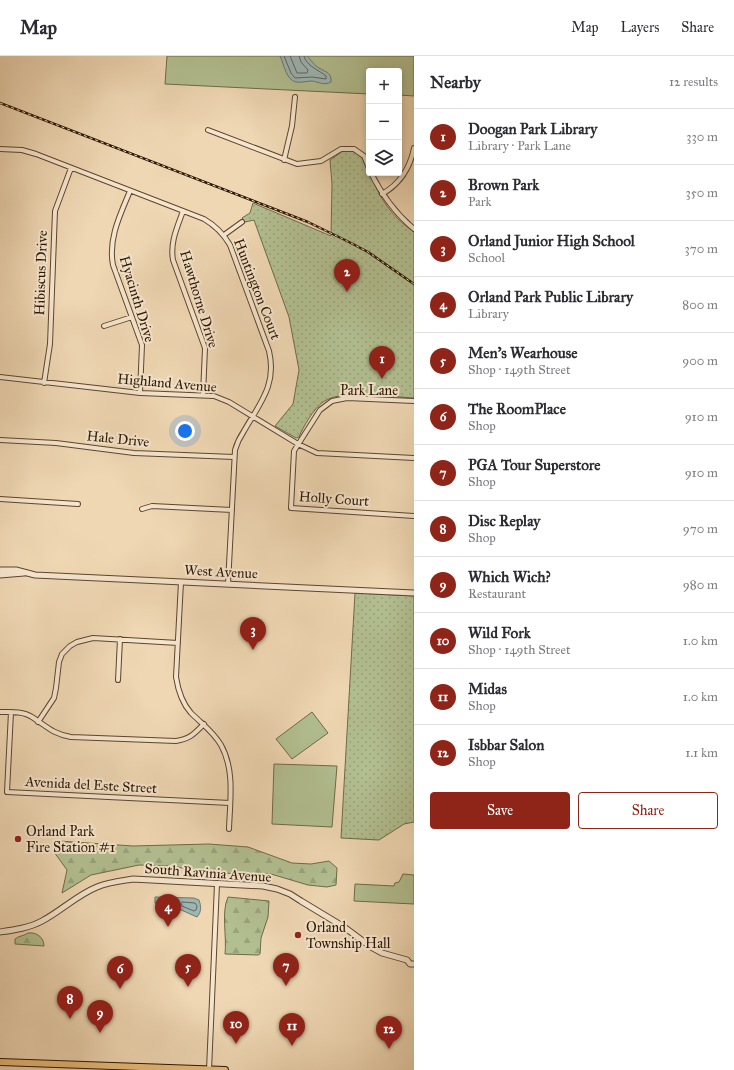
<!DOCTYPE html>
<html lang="en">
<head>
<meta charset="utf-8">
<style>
  :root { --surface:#fff; --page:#f2f2f3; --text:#2b2b33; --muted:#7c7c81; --line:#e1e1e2; --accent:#8f2418 }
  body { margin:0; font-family:"IM FELL Great Primer",serif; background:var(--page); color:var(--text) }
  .controls { position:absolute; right:12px; top:12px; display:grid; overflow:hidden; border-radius:4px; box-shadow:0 2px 6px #0003 }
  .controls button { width:36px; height:36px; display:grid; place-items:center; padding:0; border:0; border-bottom:1px solid var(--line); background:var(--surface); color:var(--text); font:20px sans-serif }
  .you { position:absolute; left:185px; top:375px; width:14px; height:14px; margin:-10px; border:3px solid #fff; border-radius:50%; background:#1a73e8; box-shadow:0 0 0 6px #1a73e833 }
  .badge { display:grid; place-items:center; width:26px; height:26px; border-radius:50%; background:var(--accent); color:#fff; font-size:13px; font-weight:700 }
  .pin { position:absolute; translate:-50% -33px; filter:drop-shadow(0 1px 2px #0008) }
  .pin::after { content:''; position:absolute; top:21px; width:14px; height:12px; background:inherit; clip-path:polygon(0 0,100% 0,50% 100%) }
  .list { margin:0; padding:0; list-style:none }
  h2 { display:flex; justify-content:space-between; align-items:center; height:52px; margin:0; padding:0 16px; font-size:17px }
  h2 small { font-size:13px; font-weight:400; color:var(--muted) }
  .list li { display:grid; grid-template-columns:26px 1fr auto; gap:12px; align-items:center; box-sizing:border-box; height:56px; padding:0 16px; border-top:1px solid var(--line) }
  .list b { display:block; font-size:15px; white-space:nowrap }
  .list p { margin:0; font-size:13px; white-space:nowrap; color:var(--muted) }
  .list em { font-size:13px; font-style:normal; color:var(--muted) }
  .actions { display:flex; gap:8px; padding:12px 16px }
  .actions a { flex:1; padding:9px 0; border:1px solid var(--accent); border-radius:4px; text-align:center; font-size:14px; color:var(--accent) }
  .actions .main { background:var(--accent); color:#fff }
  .icon { flex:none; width:22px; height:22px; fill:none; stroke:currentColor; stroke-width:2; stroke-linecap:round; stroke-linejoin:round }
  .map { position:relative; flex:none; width:414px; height:1014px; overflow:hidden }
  header { display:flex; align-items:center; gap:24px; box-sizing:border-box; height:56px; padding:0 20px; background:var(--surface); border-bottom:1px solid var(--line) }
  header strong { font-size:19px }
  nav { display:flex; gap:22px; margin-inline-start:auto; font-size:14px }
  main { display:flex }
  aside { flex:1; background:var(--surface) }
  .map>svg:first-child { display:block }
  .green { fill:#b2bf91; stroke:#6e6a48 }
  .forest { fill:url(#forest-firs); stroke:#6e6a48 }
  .park { fill:url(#park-dots); stroke:#6e6a48 }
  .water { fill:#9db7b6; stroke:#6f776d }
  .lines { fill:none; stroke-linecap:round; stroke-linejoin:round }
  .shore { stroke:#64665b; stroke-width:1 }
  .minor-casing { stroke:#5c462d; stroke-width:6 }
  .tertiary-casing { stroke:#5c462d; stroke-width:7 }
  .trunk-casing { stroke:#2b1600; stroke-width:8 }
  .minor { stroke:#f5e5ce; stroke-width:4 }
  .tertiary { stroke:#f5e5ce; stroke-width:5 }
  .trunk { stroke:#e8bc7a; stroke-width:6 }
  .rail-casing { stroke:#2b1600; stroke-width:2.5 }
  .rail { stroke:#f5e5ce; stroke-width:1; stroke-dasharray:3; stroke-linecap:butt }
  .poi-dot { fill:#8f2418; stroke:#f5e5ce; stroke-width:1.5 }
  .labels { text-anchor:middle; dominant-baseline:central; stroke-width:4; stroke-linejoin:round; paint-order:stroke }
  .street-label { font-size:14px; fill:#2b1600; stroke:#f5e5ce }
  .poi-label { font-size:14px; fill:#2b1600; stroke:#f5e5ce; text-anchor:start }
</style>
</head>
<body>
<header>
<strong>Map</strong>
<nav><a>Map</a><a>Layers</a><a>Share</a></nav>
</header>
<main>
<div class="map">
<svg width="414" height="1014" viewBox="0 0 414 1014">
  <defs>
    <pattern id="forest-firs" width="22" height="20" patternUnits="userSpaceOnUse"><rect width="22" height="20" fill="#b2bf91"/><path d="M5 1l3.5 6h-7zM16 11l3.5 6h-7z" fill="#99a37b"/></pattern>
    <pattern id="park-dots" width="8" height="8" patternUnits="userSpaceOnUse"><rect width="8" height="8" fill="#b2bf91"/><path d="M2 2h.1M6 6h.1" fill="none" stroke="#99a37b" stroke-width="1.8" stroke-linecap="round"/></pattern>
  </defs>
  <rect width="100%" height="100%" fill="#efd7b3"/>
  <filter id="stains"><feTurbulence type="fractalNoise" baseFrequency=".005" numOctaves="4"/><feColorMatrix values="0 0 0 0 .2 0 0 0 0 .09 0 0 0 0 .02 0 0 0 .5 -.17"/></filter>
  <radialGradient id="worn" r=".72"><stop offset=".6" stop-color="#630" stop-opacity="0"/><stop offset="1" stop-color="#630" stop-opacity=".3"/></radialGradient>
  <path class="green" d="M167,0H414V40L399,39V15H369V38L165,28Z
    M312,656L328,677L292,703L276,683Z
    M274,708L337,710L332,771L272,768Z
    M403,818L414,819V848L354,845L355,828L394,830L395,827L399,826Z"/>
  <path class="forest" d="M59,785L133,790L209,788L248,791L292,807L311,808L329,805L337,812L336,829L327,831L308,829L271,818L205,817L173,810L139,809L91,819L62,837L67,814L54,796V792Z
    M228,841L269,845L268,861L261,882L260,898L258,899L225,898C227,881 221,856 228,841Z
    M28,877C36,876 44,881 44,890L15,888V883C18,880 24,880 28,877Z"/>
  <path class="park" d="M349,94C359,96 368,107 369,117H370C379,142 392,161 414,176V342C389,341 344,332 323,346C314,352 303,371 299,381L296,382L275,370L293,348L299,314L289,261L254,164L245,166L242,162L250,157L253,147L331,180L332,128L330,104L343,95Z
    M355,537L414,540V766L404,768L379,784L341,782Z"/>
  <path class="water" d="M280,0H307C311,4 315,10 319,12C326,16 332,17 331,26C324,30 319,26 312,25C307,25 301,27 296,26C286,24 284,8 280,0Z
    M155,841L194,842L199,844C201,850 202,855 197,861L179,853L155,847Z"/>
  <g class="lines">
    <path class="shore" d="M284,0L291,17L295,22L312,21L326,23V20C319,14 306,10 304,0
      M290,0L297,17H307L308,14L301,6L299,0
      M183,846L195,847L197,850L196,854L194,855L182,850L181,848Z"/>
    <defs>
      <path id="minor" d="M208,74L297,108L321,105L341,93H354L364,100L369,112
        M0,93L22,94L36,98L204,163C216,170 223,177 230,189L269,295C277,329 260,347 244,375C240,381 237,387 235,394L228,528
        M284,104L292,70L295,41
        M371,117C382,139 395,157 414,173
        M130,135C120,159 108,183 113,209L142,289L140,337
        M382,138C400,128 410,112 414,92
        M183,155C177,172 170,186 173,204L205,292L203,339
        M224,179L242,166
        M104,270L132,261
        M0,321L140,337L214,340L229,346L298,388L317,397L414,402
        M44,327L50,288L55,155L71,112
        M414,345L347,342L332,345L320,354L294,395L291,452L414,460
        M0,384L56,387L134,397L234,401
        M0,443L78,448
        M142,453L152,450L232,454
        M181,526L176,621C178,634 182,647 191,657C202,668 213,675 221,689C235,714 230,745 229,773
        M118,624L120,583
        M0,656C10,656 23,655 32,661C46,670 53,678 71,681L176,685C190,683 194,678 204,668
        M11,656L7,736L230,747
        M38,666L54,642L56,632L59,606L62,598L70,590L77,586L93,582L178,587
        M209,1014L217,828"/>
      <path id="tertiary" d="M0,514H16L35,519L414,537
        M0,519L24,517
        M0,876C14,874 29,872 42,865C61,855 77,839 97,831C109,826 121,825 133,823L263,830L277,833L290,838L301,845L344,871L371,891L382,897L407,904L410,908H414"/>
      <path id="trunk" d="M0,1006L225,1014"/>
    </defs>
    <use href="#minor" class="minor-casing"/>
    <use href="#tertiary" class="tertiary-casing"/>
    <use href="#trunk" class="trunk-casing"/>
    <use href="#minor" class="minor"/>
    <use href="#tertiary" class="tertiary"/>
    <use href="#trunk" class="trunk"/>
    <defs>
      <path id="rail" d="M0,47L308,166L349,186L368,196L414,228"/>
    </defs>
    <use href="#rail" class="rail-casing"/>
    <use href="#rail" class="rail"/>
  </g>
  <g class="poi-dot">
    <circle cx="18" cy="783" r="4"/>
    <circle cx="298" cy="879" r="4"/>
  </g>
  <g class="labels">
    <g class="street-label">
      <text transform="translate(41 217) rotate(-88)">Hibiscus Drive</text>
      <text transform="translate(257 233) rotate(69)">Huntington Court</text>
      <text transform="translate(137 243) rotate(73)">Hyacinth Drive</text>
      <text transform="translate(199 243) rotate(73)">Hawthorne Drive</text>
      <text transform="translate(167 327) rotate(5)">Highland Avenue</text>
      <text x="369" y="334">Park Lane</text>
      <text transform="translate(118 383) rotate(6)">Hale Drive</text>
      <text transform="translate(334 443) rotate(4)">Holly Court</text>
      <text transform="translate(221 516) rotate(3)">West Avenue</text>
      <text transform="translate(91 729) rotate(3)">Avenida del Este Street</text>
      <text transform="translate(208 817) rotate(4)">South Ravinia Avenue</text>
    </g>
    <g class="poi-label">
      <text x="26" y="775">Orland Park<tspan x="26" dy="16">Fire Station #1</tspan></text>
      <text x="306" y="871">Orland<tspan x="306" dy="16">Township Hall</tspan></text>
    </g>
  </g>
  <rect width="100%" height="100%" filter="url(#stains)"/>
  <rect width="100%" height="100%" fill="url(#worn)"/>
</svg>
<div class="controls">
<button>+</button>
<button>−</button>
<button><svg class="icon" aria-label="layers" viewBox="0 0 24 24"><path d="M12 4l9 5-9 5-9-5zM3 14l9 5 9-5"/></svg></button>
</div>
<div class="you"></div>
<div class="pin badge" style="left:382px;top:323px">1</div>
<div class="pin badge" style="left:347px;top:236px">2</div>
<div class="pin badge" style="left:253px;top:594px">3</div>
<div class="pin badge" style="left:168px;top:871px">4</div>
<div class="pin badge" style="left:188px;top:931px">5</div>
<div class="pin badge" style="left:120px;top:933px">6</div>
<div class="pin badge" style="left:286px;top:930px">7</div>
<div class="pin badge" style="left:70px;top:963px">8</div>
<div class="pin badge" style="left:100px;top:977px">9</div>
<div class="pin badge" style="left:236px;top:988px">10</div>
<div class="pin badge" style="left:292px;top:990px">11</div>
<div class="pin badge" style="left:389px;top:993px">12</div>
</div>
<aside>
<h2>Nearby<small>12 results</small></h2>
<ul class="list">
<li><span class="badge">1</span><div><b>Doogan Park Library</b><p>Library · Park Lane</p></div><em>330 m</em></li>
<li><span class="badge">2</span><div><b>Brown Park</b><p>Park</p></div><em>350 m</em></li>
<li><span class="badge">3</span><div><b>Orland Junior High School</b><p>School</p></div><em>370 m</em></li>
<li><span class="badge">4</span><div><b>Orland Park Public Library</b><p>Library</p></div><em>800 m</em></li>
<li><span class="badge">5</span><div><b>Men's Wearhouse</b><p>Shop · 149th Street</p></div><em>900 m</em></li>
<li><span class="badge">6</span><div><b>The RoomPlace</b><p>Shop</p></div><em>910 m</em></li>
<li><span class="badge">7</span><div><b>PGA Tour Superstore</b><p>Shop</p></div><em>910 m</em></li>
<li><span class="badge">8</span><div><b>Disc Replay</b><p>Shop</p></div><em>970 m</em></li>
<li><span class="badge">9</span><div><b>Which Wich?</b><p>Restaurant</p></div><em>980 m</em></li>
<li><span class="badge">10</span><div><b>Wild Fork</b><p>Shop · 149th Street</p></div><em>1.0 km</em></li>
<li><span class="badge">11</span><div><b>Midas</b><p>Shop</p></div><em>1.0 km</em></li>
<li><span class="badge">12</span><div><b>Isbbar Salon</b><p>Shop</p></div><em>1.1 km</em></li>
</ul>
<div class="actions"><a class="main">Save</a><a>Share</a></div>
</aside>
</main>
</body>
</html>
